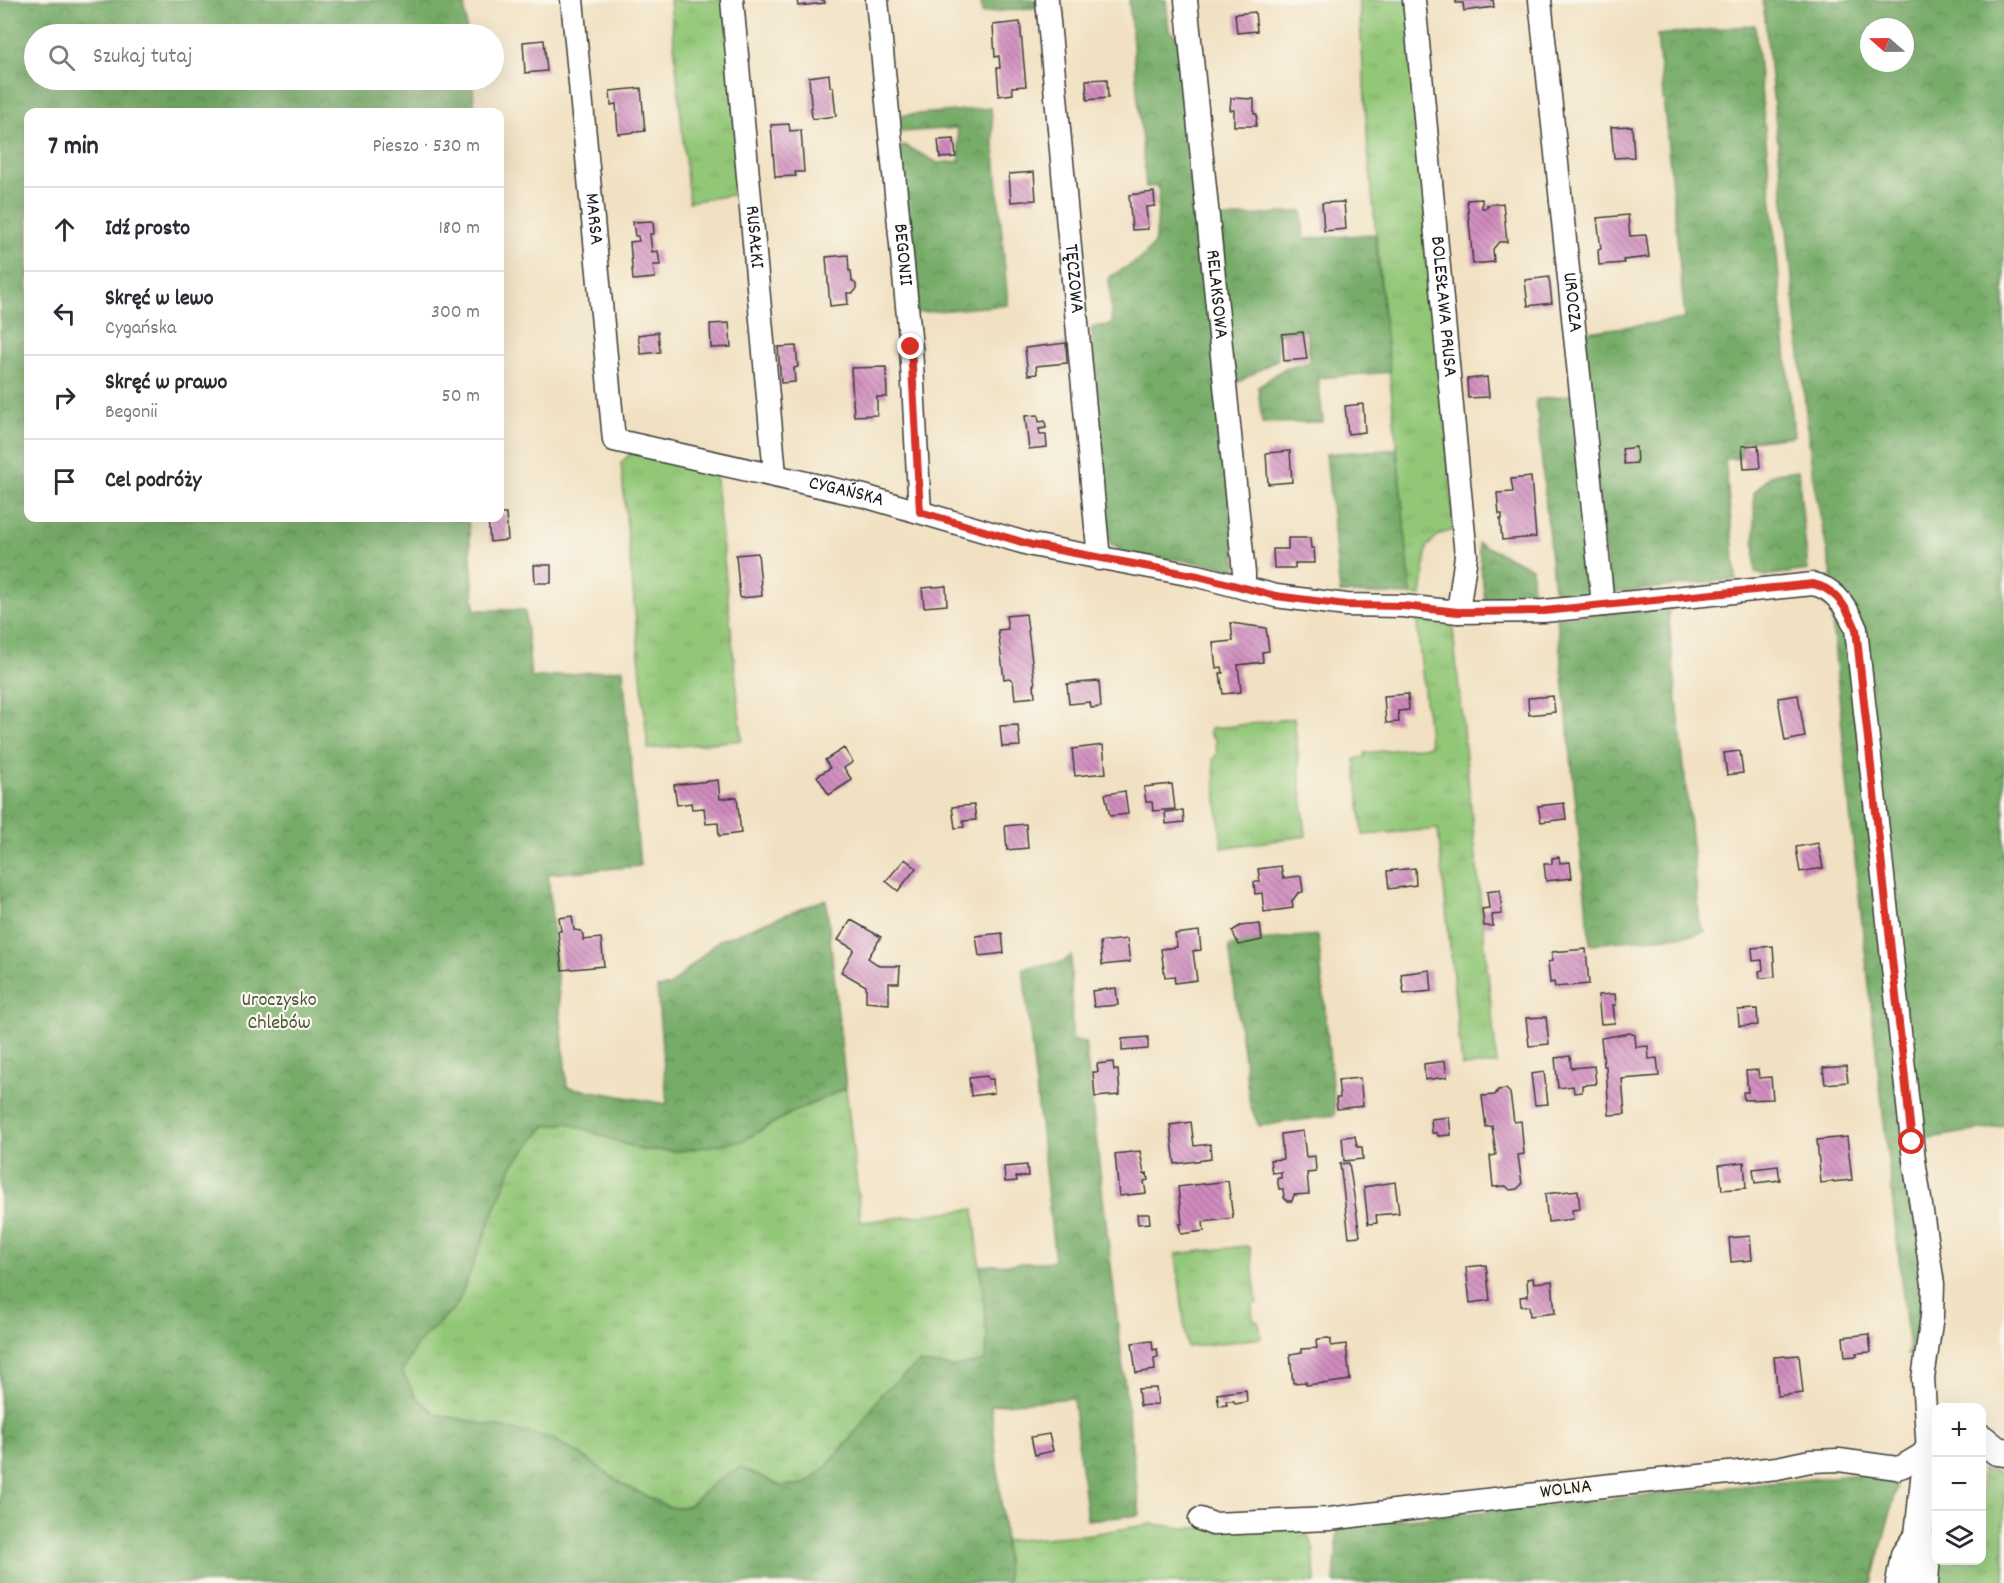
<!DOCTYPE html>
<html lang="pl">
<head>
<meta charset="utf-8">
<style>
  :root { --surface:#fff; --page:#f2f2f3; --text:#2b2b33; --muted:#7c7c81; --line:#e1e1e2 }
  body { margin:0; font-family:Dekko,sans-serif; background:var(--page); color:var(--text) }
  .controls { position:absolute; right:18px; bottom:18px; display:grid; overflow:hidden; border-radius:12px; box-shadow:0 6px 24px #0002 }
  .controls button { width:54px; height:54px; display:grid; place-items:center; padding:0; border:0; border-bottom:2px solid var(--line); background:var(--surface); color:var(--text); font:30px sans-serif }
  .compass { position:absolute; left:1860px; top:18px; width:54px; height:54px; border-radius:50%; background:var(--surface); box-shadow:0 6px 24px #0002; rotate:290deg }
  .stop { position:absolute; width:18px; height:18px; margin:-14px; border:4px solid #d93025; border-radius:50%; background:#fff }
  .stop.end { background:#d93025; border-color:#fff; box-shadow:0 2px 6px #0008 }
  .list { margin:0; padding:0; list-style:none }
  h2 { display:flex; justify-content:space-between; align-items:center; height:78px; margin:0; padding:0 24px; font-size:26px }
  h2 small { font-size:20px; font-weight:400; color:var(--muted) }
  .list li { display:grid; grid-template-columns:39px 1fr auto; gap:18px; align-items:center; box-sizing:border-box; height:84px; padding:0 24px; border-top:2px solid var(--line) }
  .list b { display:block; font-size:22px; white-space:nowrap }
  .list p { margin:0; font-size:20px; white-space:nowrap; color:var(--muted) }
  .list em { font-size:20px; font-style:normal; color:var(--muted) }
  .icon { flex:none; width:33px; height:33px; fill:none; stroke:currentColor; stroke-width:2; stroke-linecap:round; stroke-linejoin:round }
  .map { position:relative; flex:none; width:2004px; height:1583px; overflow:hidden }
  .search { position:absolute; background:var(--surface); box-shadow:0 6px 24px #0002; left:24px; top:24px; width:480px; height:66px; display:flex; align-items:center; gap:15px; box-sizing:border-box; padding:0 21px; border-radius:33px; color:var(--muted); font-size:22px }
  .panel { position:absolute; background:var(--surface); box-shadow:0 6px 24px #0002; left:24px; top:108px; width:480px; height:414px; border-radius:12px }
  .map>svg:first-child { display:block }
  .grass { fill:url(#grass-tufts); stroke:#58724a; stroke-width:1.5 }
  .forest { fill:url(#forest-crowns); stroke:#496442; stroke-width:1.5; fill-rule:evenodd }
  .building { fill:url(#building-back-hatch) }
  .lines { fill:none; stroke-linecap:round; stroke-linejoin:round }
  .minor-casing { stroke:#3c3a35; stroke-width:25 }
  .tertiary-casing { stroke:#3c3a35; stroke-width:31 }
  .minor { stroke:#fff; stroke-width:22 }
  .tertiary { stroke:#fff; stroke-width:28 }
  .route { stroke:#d93025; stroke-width:8 }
  .labels { text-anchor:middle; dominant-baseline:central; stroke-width:4.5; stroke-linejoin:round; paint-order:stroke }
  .street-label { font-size:20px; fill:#1c1c1c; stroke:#fbf7ec }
  .park-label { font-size:20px; fill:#46583c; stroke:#fbf7ec }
</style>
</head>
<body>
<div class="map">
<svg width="2004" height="1583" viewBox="0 0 2004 1583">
  <defs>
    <pattern id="grass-tufts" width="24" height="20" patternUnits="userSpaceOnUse" patternTransform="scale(1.5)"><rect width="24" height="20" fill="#93c778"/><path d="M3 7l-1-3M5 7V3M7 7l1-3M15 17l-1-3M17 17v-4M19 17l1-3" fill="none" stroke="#7eaa67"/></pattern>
    <pattern id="forest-crowns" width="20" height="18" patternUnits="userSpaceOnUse" patternTransform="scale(1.5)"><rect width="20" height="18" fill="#76ac68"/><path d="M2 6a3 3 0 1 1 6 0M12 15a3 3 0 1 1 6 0" fill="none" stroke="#608b55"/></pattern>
    <pattern id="building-back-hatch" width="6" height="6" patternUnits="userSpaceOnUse" patternTransform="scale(1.5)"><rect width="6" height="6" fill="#d08cbe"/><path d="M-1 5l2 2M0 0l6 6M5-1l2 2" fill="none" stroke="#a8729a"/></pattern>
  </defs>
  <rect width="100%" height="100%" fill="#fbf7ec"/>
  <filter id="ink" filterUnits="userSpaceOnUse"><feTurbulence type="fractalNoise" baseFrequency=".0167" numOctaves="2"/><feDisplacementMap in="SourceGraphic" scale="12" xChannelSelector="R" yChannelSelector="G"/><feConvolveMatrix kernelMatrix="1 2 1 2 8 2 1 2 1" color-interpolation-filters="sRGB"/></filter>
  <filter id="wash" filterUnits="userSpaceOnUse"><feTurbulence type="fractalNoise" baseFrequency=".008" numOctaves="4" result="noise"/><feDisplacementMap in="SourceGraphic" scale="24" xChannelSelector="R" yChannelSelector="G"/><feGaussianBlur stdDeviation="1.35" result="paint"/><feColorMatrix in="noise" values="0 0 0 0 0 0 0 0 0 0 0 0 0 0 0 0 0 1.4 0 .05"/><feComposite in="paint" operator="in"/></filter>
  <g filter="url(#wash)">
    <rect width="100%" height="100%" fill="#f1e1c2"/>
    <path class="grass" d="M670,0H725L743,193L689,202Z
      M1359,0H1411L1454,530L1440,534L1427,547L1421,596L1411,595L1368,150Z
      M631,453L715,471L742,740L648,749L621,463Z
      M1416,615L1452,621L1497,1064L1462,1066L1438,829L1363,835L1355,759L1365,757V753L1430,746Z
      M1294,718L1306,836L1222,848L1213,759L1217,754L1215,738L1210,735V729Z
      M846,1088L861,1222L974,1209L987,1335L986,1361L955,1367L919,1364L859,1428L827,1466L806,1484L781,1486L740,1467L715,1482L690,1505L677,1508L666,1506L622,1484L580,1454L436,1414L416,1397L402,1373L417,1344L457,1305L512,1166L545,1126L568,1123L641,1150L742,1141L789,1114Z
      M1246,1246L1250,1247L1257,1303L1252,1305L1253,1320L1259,1322L1261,1338L1187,1347L1176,1254Z
      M1982,1470L2004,1472V1583H1935L1933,1543L1936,1524V1560H1982Z
      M1152,1524C1163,1525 1174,1527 1185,1528C1225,1530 1269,1517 1307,1533L1313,1547L1315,1583H1007L1005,1541L1092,1534Z"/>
    <path class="forest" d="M0,0H464L467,34H34V80H472L475,112H28V518H468L475,610H525L531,678L623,669L640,866L548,874L567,1087L667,1104L657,988L670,986L718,941L826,899L846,1088L789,1114L742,1141L680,1151L641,1150L568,1123L545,1126L512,1166L457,1305L417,1344L402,1372L416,1397L436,1414L551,1438L580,1454L622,1484L666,1506L677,1508L690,1505L715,1482L740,1467L781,1486L806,1484L827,1466L842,1449L859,1428L882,1393L919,1363L955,1367L986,1361L987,1335L980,1266L1055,1261L1023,968L1063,962L1071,956L1072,1040L1085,1042L1140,1515L1087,1520L1073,1398L991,1405L1005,1541L1007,1583H0Z
      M981,0H1039L1040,7L982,13Z
      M1129,0H1166L1169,30L1187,43L1237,569L1175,559L1127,555L1110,543L1091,327L1112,325L1109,277L1141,259L1154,244L1157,227L1159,186L1146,187Z
      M1763,0H2004V1126L1918,1140L1865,629L1833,581L1813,479ZM1869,27H1905V63H1869Z
      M1755,25L1794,436L1742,442L1741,458L1725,459L1736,579L1614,593L1609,588L1580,333L1685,319L1657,35Z
      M991,108L1008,305L912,313L897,152L904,145L938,163L960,161L957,128L902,132L895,127L894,116Z
      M1302,211L1304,239L1375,234L1390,372L1318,378L1323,422L1262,423L1258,387L1285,368L1310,362L1306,330L1276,334L1278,359L1239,382L1231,379L1215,219Z
      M1575,394L1596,596L1555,601L1536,400Z
      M1397,449L1411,595L1340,593L1326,454Z
      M1798,470L1808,570L1765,576L1755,573L1754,493L1768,477L1776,473Z
      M1478,543L1532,568L1533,602L1485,600Z
      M1815,597H1826L1844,618L1921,1243C1923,1282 1928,1319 1913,1355H1906L1909,1349L1851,823L1831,610Z
      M1673,606L1668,613L1700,923L1705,931L1692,935L1590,944L1557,618Z
      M1318,935L1335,1115L1259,1126L1250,1105L1229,946L1262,940Z
      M1881,1472L1897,1487L1872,1583H1334L1338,1526Z"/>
    <g id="blocks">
      <path class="building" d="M797,0H824L825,3L798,6Z
        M1456,0H1493L1494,7L1464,11L1463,3H1456Z
        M1255,12L1257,31L1237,33L1235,14Z
        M1020,22L1026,86L1012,87L1013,94L999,96L997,68H1000L999,56L995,57L993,25Z
        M544,40L547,71L525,73L523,42Z
        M829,74L830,87H833L836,116L812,119L809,77Z
        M1107,79L1108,98L1087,100L1086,80Z
        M641,88L645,131L618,134L616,104L611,105L610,91Z
        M1231,98L1254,99V114H1257L1256,126H1234V110H1230Z
        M789,124L790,131L801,130L804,172H795L796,176L775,177L771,125Z
        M1632,126L1634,157L1614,158L1611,127Z
        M954,139L956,157L940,158L938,140Z
        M1034,172L1036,200L1011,202L1009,174Z
        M1154,192L1155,206L1146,207L1148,229L1132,230L1129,195Z
        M1482,199V208H1487V205L1503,203L1507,242H1499L1493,249L1494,262L1473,264L1467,200Z
        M1344,202L1346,229L1324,231L1322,203Z
        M1628,215L1630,236L1646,235L1649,257L1623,260L1624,263L1599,265L1598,250L1601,249L1597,218Z
        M653,221L654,234H650L652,252L658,251L660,265H653L655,278L633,280L630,242L639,241L638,236H635L633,222Z
        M848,255L849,271H851L852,281L856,284V290L853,293H847L848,304L830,306L826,257Z
        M1549,277L1552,303L1528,306L1525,280Z
        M729,323L731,347L711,348L710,324Z
        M658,332L660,352L641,354L638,335Z
        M1303,332L1307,359L1284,361L1282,334Z
        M1066,343L1067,363L1036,366L1037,374L1028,375L1025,348Z
        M796,346L798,367L794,368L795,382L781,383L778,347Z
        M886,367L887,397H877V415L854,416L851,368Z
        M1487,377L1489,397L1468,398L1467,379Z
        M1363,404L1365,432L1348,434L1345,406Z
        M1038,415L1039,422L1045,421L1046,428L1039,429L1040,435H1046L1047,447L1029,449L1025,416Z
        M1758,445L1760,468L1744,469L1742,446Z
        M1636,447L1637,463L1624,464L1622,449Z
        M1290,451L1292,482L1268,484L1266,453Z
        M1531,477L1536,537L1502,540L1500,519H1502V514H1499L1497,493L1513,492L1511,479Z
        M500,514H506L508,540L490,542L488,518H500Z
        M1288,538H1310L1311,548H1314L1315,563H1295V568H1274L1273,549H1288Z
        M758,553L762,596L740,598L736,555Z
        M534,565H551V583H535Z
        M946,586L947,605L924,607L922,588Z
        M1026,614L1035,685H1034L1035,697L1015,699L1013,681L1009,678L1004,679L998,630L1008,629L1006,616Z
        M1231,623L1266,628L1269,651L1262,652L1263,662L1238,665L1241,692L1223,694L1220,673H1223L1222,667L1216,668L1213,643L1233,641Z
        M1099,681L1101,707L1091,708L1090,702L1069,704L1067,684Z
        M1408,694L1409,710L1398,711L1399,722L1386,723L1384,696Z
        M1798,695L1805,737L1785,741L1778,698Z
        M1553,696L1555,712L1529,715L1528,698Z
        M1018,725L1020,746L1002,747L1000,726Z
        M1103,745L1106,773L1075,776L1072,749Z
        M844,748L853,762L844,768L852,780L829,795L817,776L830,768L825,760Z
        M1740,751L1743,773L1727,775L1724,753Z
        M718,780L720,799L737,797L741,833L719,836L718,823L706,824L704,808L692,809L691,803L677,805L674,785Z
        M1172,784L1175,809L1153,811L1152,802H1146L1144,787Z
        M1125,791L1128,814L1110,816L1105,794Z
        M1564,803L1566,819L1541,822L1538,806Z
        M974,805L976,820L963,821L964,827L955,828L952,807Z
        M1183,810L1184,822L1166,824L1165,812Z
        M1026,824L1028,848L1007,850L1005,826Z
        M1818,843L1823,868L1800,872L1796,847Z
        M1559,857L1560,863L1570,862L1572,878L1546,881L1544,864H1552V858Z
        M905,859L916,868L898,891L886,881Z
        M1281,866L1283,878L1301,876L1303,892L1298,893L1292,901L1293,908L1264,912L1262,893L1255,894L1254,882H1260L1258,869Z
        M1415,868L1416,885L1389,889L1387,871Z
        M1500,890L1502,914L1492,915L1493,926H1484L1482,909L1489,908L1487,892Z
        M572,916L574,930L581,931L583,935V940L601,938L604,966L562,970L558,931H561L559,918Z
        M851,920L881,937L868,958L880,966H900L899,983H889V1004L866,1002V986L841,972L854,949L838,940Z
        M1260,924L1262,940L1239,945L1232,931L1240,926Z
        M1199,931L1201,950L1193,951L1197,980L1175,983L1174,976L1165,977L1161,949L1177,947L1175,934Z
        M1002,933L1004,953L979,956L976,936Z
        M1127,939L1130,962L1102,965L1100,942Z
        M1773,946L1775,977L1760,978L1759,971L1763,970L1762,960L1753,961L1752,948Z
        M1586,949L1589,984L1555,987L1554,982L1550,983L1548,962L1552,961V952Z
        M1430,970L1432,991L1404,994L1401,974Z
        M1116,988L1118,1005L1094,1007L1092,991Z
        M1615,994L1616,1005H1613L1615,1023L1601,1024L1598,995Z
        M1757,1009L1758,1025L1739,1026L1738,1010Z
        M1546,1017L1549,1044L1529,1046L1526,1018Z
        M1630,1033L1635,1035L1636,1047L1648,1046L1649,1059L1657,1058L1659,1076L1622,1079L1625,1114L1609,1115L1606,1066H1604L1601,1038Z
        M1148,1037V1049L1122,1051V1039Z
        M1570,1056L1571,1068L1594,1066L1596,1084L1582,1085V1092L1574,1093L1573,1086L1558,1088L1555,1058Z
        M1445,1061L1447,1077L1425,1080L1424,1064Z
        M1113,1062L1114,1070H1118L1120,1095L1095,1097L1093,1072H1098L1097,1064Z
        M1846,1066L1848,1082L1825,1084L1823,1068Z
        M1758,1070L1759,1078L1771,1077L1773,1099L1744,1100L1743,1092H1748L1746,1071Z
        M1544,1072L1548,1104L1535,1105L1531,1074Z
        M987,1076L988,1079H993L994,1093L971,1096L969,1078Z
        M1360,1078L1363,1106L1337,1109L1336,1098H1340L1338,1080Z
        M1506,1089L1510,1093L1514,1122L1521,1121L1524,1154L1518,1155L1522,1184L1517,1189L1510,1190L1506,1186L1493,1187L1490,1156L1496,1155L1492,1126L1486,1127L1482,1096L1495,1095L1498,1090Z
        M1449,1117L1451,1135L1438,1136L1437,1133H1432L1431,1119Z
        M1191,1122L1194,1146L1210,1144L1211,1159L1175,1164L1170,1125Z
        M1303,1131L1306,1157L1315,1156L1316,1172L1307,1173L1309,1194L1294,1195L1292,1201H1287L1284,1198L1283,1189H1279L1277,1178H1281V1172L1272,1173L1270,1160L1283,1159L1281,1134Z
        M1355,1136L1357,1147H1362L1363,1159L1344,1161L1342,1137Z
        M1847,1137L1852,1180L1821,1183L1817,1140Z
        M1140,1151L1144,1174L1147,1173L1148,1180L1144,1181L1146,1193L1119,1196L1115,1154Z
        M1744,1162L1746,1188L1722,1190L1719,1165Z
        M1349,1163L1360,1236L1349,1237L1340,1164Z
        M1027,1165L1028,1176L1016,1177L1017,1181L1005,1182L1004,1167Z
        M1778,1166L1780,1180L1755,1183L1753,1169Z
        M1228,1181L1233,1218L1203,1222L1204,1231L1181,1234L1179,1224H1182L1178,1187Z
        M1395,1182L1399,1213L1376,1215L1377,1223L1368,1224L1364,1187Z
        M1578,1190L1580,1209L1572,1210L1573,1219L1548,1222L1545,1194Z
        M1137,1214H1149L1150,1223L1138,1224Z
        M1750,1236L1752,1260L1731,1262L1729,1238Z
        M1486,1265L1490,1300L1470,1303L1466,1267Z
        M1533,1278L1534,1283L1552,1281L1555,1313L1530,1316L1529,1306H1521L1520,1297L1528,1296L1527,1279Z
        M1869,1334L1871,1352L1856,1353L1857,1356L1845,1357L1843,1337Z
        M1328,1338L1331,1339V1346L1346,1344L1350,1380L1323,1384V1383L1306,1385V1382L1293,1383L1290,1354L1302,1352V1349L1317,1348L1316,1341L1318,1339Z
        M1152,1341L1153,1350L1157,1349L1158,1357L1154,1358L1155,1370L1136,1373L1132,1343Z
        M1799,1355L1803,1393L1778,1396L1774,1357Z
        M1156,1388L1158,1404L1140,1406L1138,1389Z
        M1246,1390L1247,1402L1235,1404L1234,1401H1226L1227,1405L1219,1406L1217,1394Z
        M1049,1434L1053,1451L1035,1455L1031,1437Z"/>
    </g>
  </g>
  <g filter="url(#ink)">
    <use href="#blocks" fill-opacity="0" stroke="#3c3a35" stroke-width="1.5"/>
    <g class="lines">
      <defs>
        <g id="minor">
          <path id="s1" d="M572,0L614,440L864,496L1032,545L1198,576L1276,596L1346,605L1403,606L1458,612L1544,611L1813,584C1835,588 1848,609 1856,629L1914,1160L1933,1284L1932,1316L1923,1379L1928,1451L1903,1466L1897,1468L1839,1460L1810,1461L1777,1468L1612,1485L1361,1515L1329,1519L1213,1524L1200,1519"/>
          <path id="s2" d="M732,0L775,474"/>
          <path id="s3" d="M877,0L911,347L920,512"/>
          <path id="s4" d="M1047,0L1099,559"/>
          <path id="s5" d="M1186,0L1244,573V588"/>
          <path id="s6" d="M1414,0L1466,556L1458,612"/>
          <path id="s7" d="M1540,0L1603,605"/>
        </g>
        <path id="tertiary" d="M1982,1439L1997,1451L2004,1452
          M1900,1583L1905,1555L1919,1535
          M1924,1583L1926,1555L1919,1535L1928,1451L1936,1444"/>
      </defs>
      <use href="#minor" class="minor-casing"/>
      <use href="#tertiary" class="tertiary-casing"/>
      <use href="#minor" class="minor"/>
      <use href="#tertiary" class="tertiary"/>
    </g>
  </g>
  <g class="lines" filter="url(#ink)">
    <path class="route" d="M911,347L920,512L1032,545L1198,576L1276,596L1346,605L1403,606L1458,612L1544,611L1813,584C1835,588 1848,609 1856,629L1912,1142"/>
  </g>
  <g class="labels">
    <g class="street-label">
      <text stroke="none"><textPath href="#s1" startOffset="220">MARSA</textPath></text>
      <text stroke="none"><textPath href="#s2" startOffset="238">RUSAŁKI</textPath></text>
      <text stroke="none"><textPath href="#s3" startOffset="256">BEGONII</textPath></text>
      <text stroke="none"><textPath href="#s4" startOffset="280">TĘCZOWA</textPath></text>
      <text stroke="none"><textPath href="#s5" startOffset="296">RELAKSOWA</textPath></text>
      <text stroke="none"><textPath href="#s7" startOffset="304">UROCZA</textPath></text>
      <text stroke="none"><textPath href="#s6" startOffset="308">BOLESŁAWA PRUSA</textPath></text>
      <text stroke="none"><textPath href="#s1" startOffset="680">CYGAŃSKA</textPath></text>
      <text transform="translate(1566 1490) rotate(-7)">WOLNA</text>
    </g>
    <g class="park-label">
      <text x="279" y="1001">Uroczysko<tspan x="279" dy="23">Chlebów</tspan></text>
    </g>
  </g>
</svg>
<div class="controls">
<button>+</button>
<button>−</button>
<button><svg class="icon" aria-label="layers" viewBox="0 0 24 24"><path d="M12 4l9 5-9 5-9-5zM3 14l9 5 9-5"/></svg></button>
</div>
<svg class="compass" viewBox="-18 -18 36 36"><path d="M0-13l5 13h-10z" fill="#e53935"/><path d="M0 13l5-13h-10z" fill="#7c7c81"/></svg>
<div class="stop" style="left:1912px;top:1142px"></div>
<div class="stop end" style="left:911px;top:347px"></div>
<div class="search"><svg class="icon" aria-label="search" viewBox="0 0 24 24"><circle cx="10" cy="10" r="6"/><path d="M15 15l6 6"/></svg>Szukaj tutaj</div>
<section class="panel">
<h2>7 min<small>Pieszo · 530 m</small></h2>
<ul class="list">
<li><svg class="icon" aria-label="ahead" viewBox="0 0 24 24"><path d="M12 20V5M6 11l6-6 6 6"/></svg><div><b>Idź prosto</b></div><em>180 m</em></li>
<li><svg class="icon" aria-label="left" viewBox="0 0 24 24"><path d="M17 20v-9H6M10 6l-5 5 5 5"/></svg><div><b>Skręć w lewo</b><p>Cygańska</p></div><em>300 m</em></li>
<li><svg class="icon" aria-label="right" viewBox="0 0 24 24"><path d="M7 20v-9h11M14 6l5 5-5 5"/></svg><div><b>Skręć w prawo</b><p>Begonii</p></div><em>50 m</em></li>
<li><svg class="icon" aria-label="arrive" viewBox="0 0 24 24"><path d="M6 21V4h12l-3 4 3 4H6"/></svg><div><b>Cel podróży</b></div></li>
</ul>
</section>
</div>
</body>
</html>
